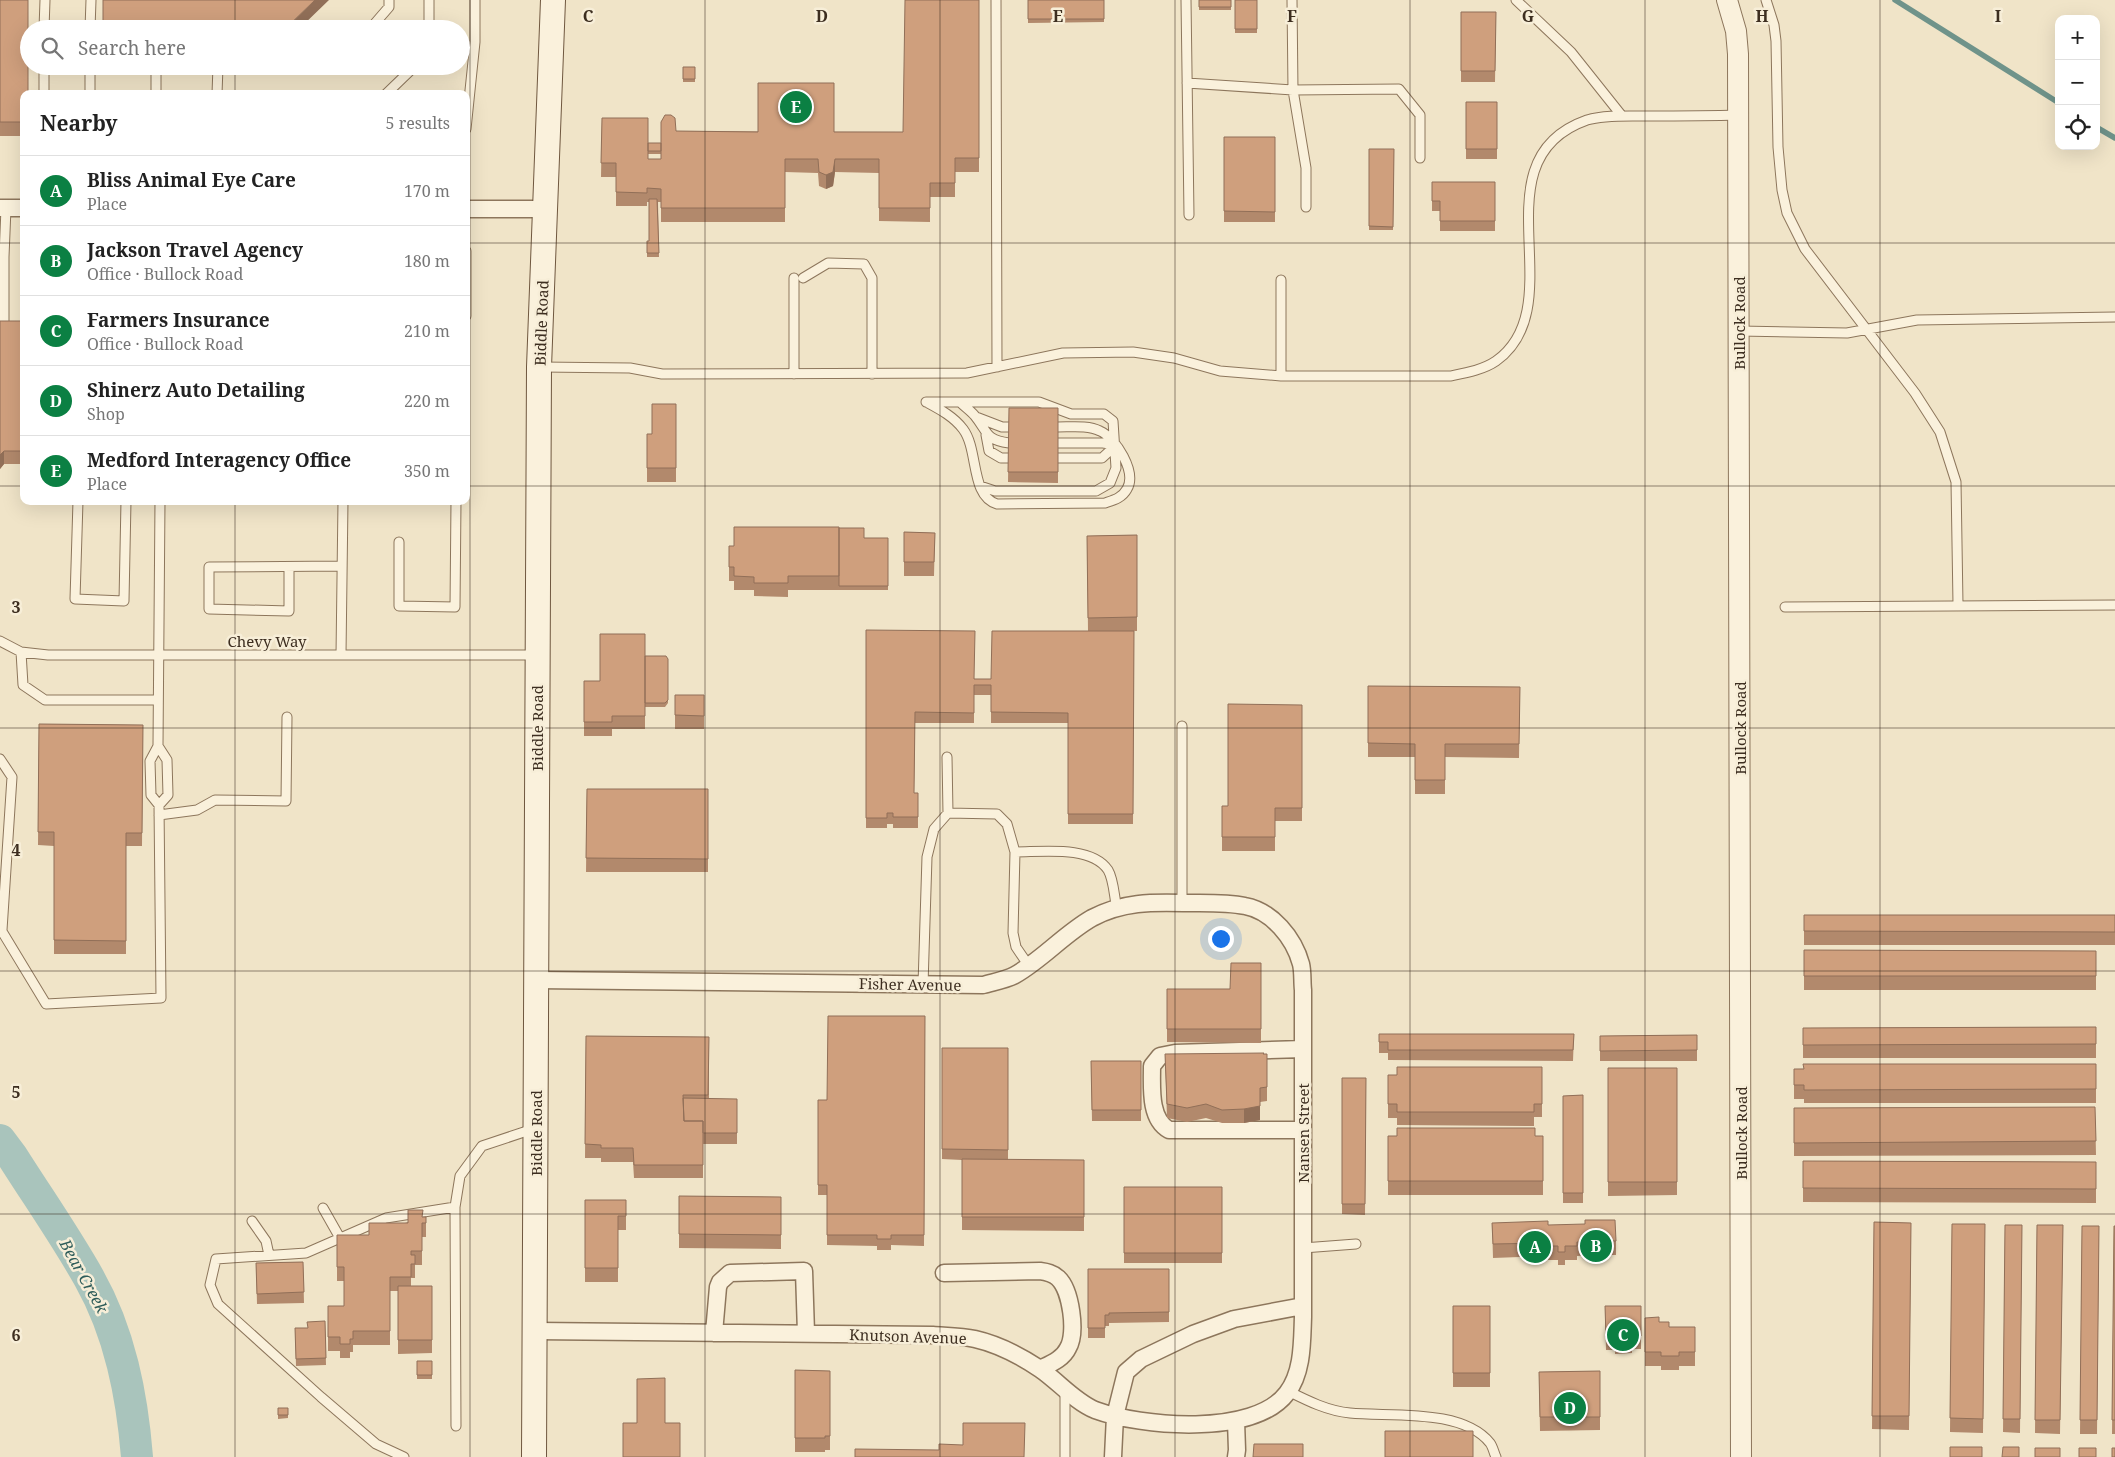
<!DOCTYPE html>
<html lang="en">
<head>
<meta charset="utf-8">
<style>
  :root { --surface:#fff; --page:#f6f6f6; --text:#222; --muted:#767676; --line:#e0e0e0; --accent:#0b8043 }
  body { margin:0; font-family:"Noto Serif",serif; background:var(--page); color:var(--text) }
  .controls { position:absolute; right:15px; top:15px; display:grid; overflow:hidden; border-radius:10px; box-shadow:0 5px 20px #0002 }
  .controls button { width:45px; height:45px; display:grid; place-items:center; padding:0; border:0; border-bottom:1px solid var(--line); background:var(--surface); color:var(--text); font:25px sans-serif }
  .you { position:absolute; left:1220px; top:938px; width:18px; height:18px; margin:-12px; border:4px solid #fff; border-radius:50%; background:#1a73e8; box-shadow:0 0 0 8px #1a73e833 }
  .badge { display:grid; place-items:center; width:32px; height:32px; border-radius:50%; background:var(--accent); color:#fff; font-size:16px; font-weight:700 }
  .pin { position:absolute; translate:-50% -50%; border:2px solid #fff; box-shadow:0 1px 5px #0006 }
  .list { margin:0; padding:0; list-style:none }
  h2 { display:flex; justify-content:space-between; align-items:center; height:65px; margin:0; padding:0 20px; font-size:21px }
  h2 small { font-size:16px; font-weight:400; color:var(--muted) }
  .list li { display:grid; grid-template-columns:32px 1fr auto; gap:15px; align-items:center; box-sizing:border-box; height:70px; padding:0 20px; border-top:1px solid var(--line) }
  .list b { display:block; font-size:19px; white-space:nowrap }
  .list p { margin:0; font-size:16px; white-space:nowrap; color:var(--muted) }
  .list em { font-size:16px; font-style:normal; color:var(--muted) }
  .icon { flex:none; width:28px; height:28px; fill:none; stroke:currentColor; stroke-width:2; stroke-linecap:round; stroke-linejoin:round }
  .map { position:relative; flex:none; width:2115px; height:1457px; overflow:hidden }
  .search { position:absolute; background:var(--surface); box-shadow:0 5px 20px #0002; left:20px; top:20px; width:450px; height:55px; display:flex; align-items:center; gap:12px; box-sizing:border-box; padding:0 18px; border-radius:28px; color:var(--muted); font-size:19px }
  .panel { position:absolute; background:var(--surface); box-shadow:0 5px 20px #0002; left:20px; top:90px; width:450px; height:415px; border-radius:10px }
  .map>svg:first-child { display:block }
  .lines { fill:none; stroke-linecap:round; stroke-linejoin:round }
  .stream { stroke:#6f938a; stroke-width:5.5 }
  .river { stroke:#a9c4bc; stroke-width:32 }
  .service-casing { stroke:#8d765c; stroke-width:11 }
  .minor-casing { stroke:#8d765c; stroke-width:19 }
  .tertiary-casing { stroke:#8d765c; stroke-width:22 }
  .secondary-casing { stroke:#6f573f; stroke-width:26 }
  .service { stroke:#faf1dc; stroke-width:9 }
  .minor { stroke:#faf1dc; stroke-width:16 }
  .tertiary { stroke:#faf1dc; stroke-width:20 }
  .secondary { stroke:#faf1dc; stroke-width:24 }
  .wall { fill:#b2896c }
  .shaded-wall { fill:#916f58 }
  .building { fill:#cf9f7d; stroke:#916f58 }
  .grid { fill:none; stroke:#3d2e20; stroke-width:1; stroke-opacity:0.55 }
  .labels { text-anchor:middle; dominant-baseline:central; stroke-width:5; stroke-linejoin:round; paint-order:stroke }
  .street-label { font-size:15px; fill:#3d2e20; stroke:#f7eed8 }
  .water-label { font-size:16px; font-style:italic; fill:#2f5d5a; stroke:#f7eed8 }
  .grid-label { font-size:16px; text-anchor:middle; font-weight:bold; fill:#3d2e20; stroke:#f7eed8; stroke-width:5; stroke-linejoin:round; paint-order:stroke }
</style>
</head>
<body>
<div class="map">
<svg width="2115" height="1457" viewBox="0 0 2115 1457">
  <rect width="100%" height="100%" fill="#f0e4c8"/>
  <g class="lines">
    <path class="stream" d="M1895,0L2059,103
      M2096,127L2115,138"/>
    <path class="river" d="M0,1140L12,1156C38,1197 66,1237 89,1278C120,1333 132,1395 137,1457"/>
    <defs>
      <path id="service" d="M996,0L997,367
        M1186,0L1189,215
        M1292,0L1293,90L1306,168V207
        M1516,0L1571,52L1622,116
        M1766,0L1774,25L1776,41L1778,147L1782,190L1787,213L1805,249L1915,393L1940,432L1956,482L1958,604
        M44,29L45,0
        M90,29L91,0
        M370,29L389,7V0
        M429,29V0
        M156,66V94
        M1187,83L1293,90L1399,89L1420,115V158
        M44,94V66
        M90,94V66
        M217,94L218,66
        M386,94L415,66
        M466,129L475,42V0
        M466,251V316
        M0,258L4,257L6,208
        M794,278V374
        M803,278L828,263L864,264L872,278V374
        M1281,280V376
        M0,327H4V257
        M1739,331L1847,333L1917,320L2115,317
        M541,367L630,368L662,374L967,373L1063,353L1133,352L1174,358L1220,371L1281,376H1450C1465,373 1483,370 1496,361C1576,304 1473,160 1587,120C1604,115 1626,116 1644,116C1675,116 1707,116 1738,115
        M926,402H1039L1071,414H1104L1113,421L1116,468L1110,483L1096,491H995L980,486
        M960,402C965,407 971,411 975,416C988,432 985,440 1009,443
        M928,403C941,410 954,417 963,429C979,450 970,496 997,504L1105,503C1114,500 1122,498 1127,489C1137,472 1116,438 1100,431C1088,425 1072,427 1058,427
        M976,417L1002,427H1009
        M986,435L989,451L1001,458H1009
        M1058,443H1103L1116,445
        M1058,458H1102L1116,445
        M78,501L75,599L124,601L126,501
        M399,542V606L455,607L456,501
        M289,567V611L209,609V567L342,566
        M1785,607L2115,605
        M0,641L21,652L48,655H537
        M21,652L23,685L45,700H158
        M341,655L343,501
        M1182,726V903
        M947,757L948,813
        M0,759L12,777L2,930
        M159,805L151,795L150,761L158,746L160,501
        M159,815L197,810L215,800L286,801L287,717
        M0,928L46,1004L161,998L159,805L168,795L167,760L158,746
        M1029,966L1016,947L1013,933L1015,852C1042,852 1091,845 1108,870C1114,880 1114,897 1117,909
        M923,985L927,857L934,829L948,813L997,814L1007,824L1015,852
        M323,1208L340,1238
        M252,1221L266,1241L269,1255
        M1303,1248L1356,1244
        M1288,1391C1308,1401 1328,1411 1350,1413C1390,1417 1462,1408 1490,1443C1493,1447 1494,1453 1496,1457
        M456,1426L455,1207L460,1176L482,1146L533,1129
        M404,1457L376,1444L321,1397L218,1304L210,1285L216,1259L306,1253L386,1218L455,1207
        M1065,1457V1390"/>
      <path id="minor" d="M0,208H24
        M466,209H544
        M1303,1049L1175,1053L1160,1056L1152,1066C1152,1087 1149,1119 1169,1130H1303
        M944,1273L1040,1271C1047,1272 1053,1273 1058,1278C1071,1290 1077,1333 1068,1348C1063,1359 1050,1364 1040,1369
        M535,1331L933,1335C947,1336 962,1336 975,1339C997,1344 1022,1357 1040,1369C1059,1382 1074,1401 1095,1410C1141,1427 1254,1437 1287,1393C1303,1372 1302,1342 1303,1317V990C1302,982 1303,972 1301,964C1294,938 1272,911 1245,906C1226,902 1204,903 1184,903C1152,902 1122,902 1092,918C1064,934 1043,959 1015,975C1006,980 993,982 983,985L536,980
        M714,1333L718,1287L720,1282L730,1273L804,1271L806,1333
        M1113,1457L1115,1416L1126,1372L1141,1359L1193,1334L1234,1319L1303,1306
        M1236,1457L1237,1450L1236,1421"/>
      <path id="tertiary" d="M1727,0L1736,31L1738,54L1741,1457"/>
      <path id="secondary" d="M534,1457L539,367L553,0"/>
    </defs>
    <use href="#service" class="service-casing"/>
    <use href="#minor" class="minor-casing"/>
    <use href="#tertiary" class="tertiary-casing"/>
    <use href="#secondary" class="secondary-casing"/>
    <use href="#service" class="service"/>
    <use href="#minor" class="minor"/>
    <use href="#tertiary" class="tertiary"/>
    <use href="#secondary" class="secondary"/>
  </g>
  <path class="wall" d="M0,0L24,94V136H0Z
    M979,0V172H955V197H930V222L879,221V173L835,172L833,186L826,189L819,186L818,173L785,172V222H661V202H658L659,257H647V241H649V202H647V206H616V177H601L602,118L648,159H661V154H648V143H661L676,131L903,132Z
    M1028,0H1104V22L1028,23Z
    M1199,0H1231V10H1199Z
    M1235,0H1257V33H1235Z
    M1461,12H1496L1495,82H1461Z
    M683,67H695V82H683Z
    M1466,102H1497V159H1466Z
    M1224,137H1275V222H1224Z
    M1369,149H1394L1393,230H1369Z
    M1432,182H1495V231H1440V211H1432Z
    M24,321V464H4L0,469Z
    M676,404V482H647V434H652Z
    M1009,408H1058V483L1008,482Z
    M839,528L864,538H888V590H788V597L754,596V590H734V581H729V546H734Z
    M904,532L935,533L934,576H904Z
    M1137,535V631H1134L1133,824H1068V723H991V695H974V723H915L914,793H918V828H893V824H887V828H866V630L975,679H991L1088,631L1087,536Z
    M645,656L668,659V703L665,707H645V729H612V736H584V681H600Z
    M1368,686L1520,687L1519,758L1445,757V794H1415V757H1368Z
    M675,695H704V729H675Z
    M1302,705V821H1275V851H1222V806H1228Z
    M39,724L143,725L142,846H126V954H54V846L38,845Z
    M587,789H708V872H586Z
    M1804,915H2115V945H1804Z
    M1804,950L2096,951V990H1804Z
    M1261,963V1043L1167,1042V989H1230Z
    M925,1016L924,1246L891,1245V1250H877V1246L827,1245V1195H818V1185L827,1100Z
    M2096,1027V1058H1803V1028Z
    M1379,1034H1574L1573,1061L1388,1060V1053H1379Z
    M1697,1035V1061H1600V1036Z
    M586,1036L709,1037V1099H737V1144H703V1178H634L633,1162H601V1158H585Z
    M942,1048H1008V1160H1084V1231L962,1230V1160L942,1159Z
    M1165,1054H1267V1101L1260,1102V1120L1244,1123H1222L1206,1118L1187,1122L1167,1118Z
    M1091,1061H1141V1121H1092Z
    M2096,1064V1103H1804V1099H1794V1069Z
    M1542,1067V1117H1534V1126L1397,1125V1118H1388V1104L1397,1075Z
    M1608,1068H1677V1195L1608,1196Z
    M1342,1078H1366L1365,1215L1342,1214Z
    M1583,1095V1203H1563V1096Z
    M2095,1107L2096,1155L1794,1156V1108Z
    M1388,1136H1543V1195H1388Z
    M1803,1161L2096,1162V1203L1803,1202Z
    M1124,1187H1222V1263H1124Z
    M679,1196L781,1197V1249L679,1248Z
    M585,1200H626V1230H618V1282H585Z
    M423,1217H426V1237H422V1265H415V1278H411V1286H432V1353L398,1354V1291H390V1345H353V1352H350V1358H340V1351H328V1306H344V1281H337V1235H369Z
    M1874,1222L1911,1223L1909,1430L1872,1429Z
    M1492,1223L1548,1225L1616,1241V1255H1605V1261H1597V1255L1577,1256V1260H1565V1265H1558V1260H1546V1256L1493,1258Z
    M1952,1224H1985L1983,1433L1950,1432Z
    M2005,1225H2022L2020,1433L2003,1432Z
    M2037,1225H2063L2060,1434L2035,1433Z
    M2082,1226H2099L2097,1434H2080Z
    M2114,1226H2115V1434H2112Z
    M303,1262L304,1303L257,1304L256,1263Z
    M1088,1269H1169V1322L1109,1323V1326H1105V1338H1088Z
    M1453,1306H1490V1387H1453Z
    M1605,1306H1641V1349H1632V1353L1615,1354V1350H1606Z
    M1645,1318L1659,1322L1669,1327H1695V1366H1679V1370H1661V1366H1645Z
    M325,1321L326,1365L296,1366L295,1328H308Z
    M417,1361H432V1379H417Z
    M795,1370L830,1371V1450H825V1452H795Z
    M1600,1371V1430L1540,1431L1539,1372Z
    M278,1408H288V1418L278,1419Z"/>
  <path class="shaded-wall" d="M315,0H329L299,29H285Z
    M835,159V172L833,186L826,189V175Z
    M4,451V464L0,469V455Z
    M1260,1106V1120L1244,1123V1109Z"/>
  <path class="building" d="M0,0H28V94H24V122H0Z
    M103,0H315L285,29H103Z
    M905,0H979V158H955V183H930V208H879V159H835L833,172L826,175L819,172L818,159H785V208H661V189L647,188V193L616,192V163H601L602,118H648V159H661V122L665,115H671L675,118L676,131L758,132V83H834V132H903Z
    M1028,0H1104V19H1028Z
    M1199,0H1231V7H1199Z
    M1235,0H1257V29H1235Z
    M1461,12H1496L1495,71H1461Z
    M683,67H695V79H683Z
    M1466,102H1497V149H1466Z
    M1224,137H1275V212L1224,211Z
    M648,143H661V151H648Z
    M1369,149H1394L1393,227L1369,226Z
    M1432,182H1495V221H1440V201H1432Z
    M649,199H657L659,253H647V241H649Z
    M0,321H24V451H4L0,455Z
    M652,404H676V468H647V434H652Z
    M1009,408H1058V472H1008Z
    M734,527H839V576H788V583H754V577L734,576V567H729V546H734Z
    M839,528H864V538H888V586H839Z
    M904,532L935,533L934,562H904Z
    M1137,535V617L1088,618L1087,536Z
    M866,630L975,631L974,679H991L992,631H1134L1133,814H1068V713L991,712V685H974V713L915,712L914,793H918V817H893V813H887V818H866Z
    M600,634H645V716H612V722H584V681H600Z
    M645,656H666L668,659V700L665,703H645Z
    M1368,686L1520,687L1519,744H1445V780H1415V744L1368,743Z
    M675,695H704V716L675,715Z
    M1228,704L1302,705V808H1275V837H1222V806H1228Z
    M39,724L143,725L142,833H126V941L54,940V832H38Z
    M587,789H708V859L586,858Z
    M1804,915H2115V932L1804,931Z
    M1804,950L2096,951V976H1804Z
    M1231,963H1261V1029H1167V989H1230Z
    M828,1016H925L924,1235H891V1239H877V1235H827V1185H818V1100H827Z
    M2096,1027V1044L1803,1045V1028Z
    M1379,1034H1574L1573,1050H1388V1042H1379Z
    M1697,1035V1050L1600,1051V1036Z
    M586,1036L709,1037L708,1095H683L684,1121H703V1165H634L633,1148H601V1145L585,1144Z
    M942,1048H1008V1150L942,1149Z
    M1264,1053L1263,1054H1267V1087L1260,1088V1106L1244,1109L1222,1110L1206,1104L1187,1108L1167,1104L1165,1054Z
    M1091,1061H1141V1110H1092Z
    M1803,1064H2096V1089L1804,1090V1085H1794V1069H1804Z
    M1397,1067H1542V1104H1534V1112H1397V1104H1388V1075H1397Z
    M1608,1068H1677V1182H1608Z
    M1342,1078H1366L1365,1204H1342Z
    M1583,1095V1193H1563V1096Z
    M683,1098L737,1099V1133H703V1121H684Z
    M2095,1107L2096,1141L1794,1143V1108Z
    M1397,1128H1535V1136H1543V1181H1388V1136H1397Z
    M962,1159L1084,1160V1217H962Z
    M1803,1161L2096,1162V1189L1803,1188Z
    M1124,1187H1222V1253H1124Z
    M679,1196L781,1197V1235L679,1234Z
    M585,1200H626V1216H618V1268H585Z
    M408,1210H423L422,1217H426V1223H422V1251H411V1255H415V1264H411V1277H390V1331H353V1339H350V1344H340V1337H328V1306H344V1267H337V1235H369V1223H408Z
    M1585,1220H1615L1616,1241H1604L1605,1247L1597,1248V1241L1577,1242V1246H1565V1252H1558V1246H1546V1243L1493,1244L1492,1223L1548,1221V1225L1585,1224Z
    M1874,1222L1911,1223L1909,1416H1872Z
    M1952,1224H1985L1983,1419L1950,1418Z
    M2005,1225H2022L2020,1419H2003Z
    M2037,1225H2063L2060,1420H2035Z
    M2082,1226H2099L2097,1420H2080Z
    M2114,1226H2115V1420H2112Z
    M303,1262L304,1292L257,1294L256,1263Z
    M1088,1269H1169V1312L1109,1313V1315H1105V1328H1088Z
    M398,1286H432V1340H398Z
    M1453,1306H1490V1373H1453Z
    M1605,1306H1641V1336H1632V1340H1615V1337H1606Z
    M1659,1317V1322H1669V1327H1695V1352H1679V1356H1661V1352H1645V1318Z
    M325,1321L326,1358L296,1359L295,1328H308L307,1322Z
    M417,1361H432V1375H417Z
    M795,1370L830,1371V1436H825V1438H795Z
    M1600,1371V1417H1540L1539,1372Z
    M665,1378V1423H680V1457H623V1423H637V1379Z
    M278,1408H288V1415H278Z
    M963,1423H1025L1024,1457H855V1449L939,1450V1444L963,1445Z
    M1385,1431H1473V1457H1385Z
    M1254,1444H1303V1457H1253Z
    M1950,1447H1982V1457H1950Z
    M2003,1447H2019V1457H2002Z
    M2035,1448H2060V1457H2035Z
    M2079,1448H2096V1457H2079Z
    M2112,1448H2115V1457H2112Z"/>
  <path class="grid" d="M235,0V29M470,0V1457M705,0V1457M940,0V1457M1175,0V1457M1410,0V1457M1645,0V1457M1880,0V1457M235,66V94M0,243H24M466,243H2115M0,486H24M466,486H2115M235,501V1457M0,728H2115M0,971H2115M0,1214H2115"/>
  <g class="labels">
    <g class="street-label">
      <text transform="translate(541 323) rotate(-88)">Biddle Road</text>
      <text transform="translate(1739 323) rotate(-90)">Bullock Road</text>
      <text x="267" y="641">Chevy Way</text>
      <text transform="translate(537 728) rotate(-90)">Biddle Road</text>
      <text transform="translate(1740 728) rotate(-90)">Bullock Road</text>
      <text transform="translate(910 984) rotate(1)">Fisher Avenue</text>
      <text transform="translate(536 1133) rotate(-90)">Biddle Road</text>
      <text transform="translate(1303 1133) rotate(-90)">Nansen Street</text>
      <text transform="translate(1741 1133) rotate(-90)">Bullock Road</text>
      <text transform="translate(908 1336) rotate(2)">Knutson Avenue</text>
    </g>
    <g class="water-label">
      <text transform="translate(84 1276) rotate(61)">Bear Creek</text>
    </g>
  </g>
  <g class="grid-label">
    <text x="588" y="22">C</text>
    <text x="822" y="22">D</text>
    <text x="1058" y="22">E</text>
    <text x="1292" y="22">F</text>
    <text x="1528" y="22">G</text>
    <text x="1762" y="22">H</text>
    <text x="1998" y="22">I</text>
    <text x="16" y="613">3</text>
    <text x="16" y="856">4</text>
    <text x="16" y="1098">5</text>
    <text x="16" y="1341">6</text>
  </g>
</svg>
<div class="controls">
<button>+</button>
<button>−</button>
<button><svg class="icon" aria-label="locate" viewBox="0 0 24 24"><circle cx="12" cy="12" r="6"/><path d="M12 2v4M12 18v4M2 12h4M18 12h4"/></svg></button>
</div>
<div class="you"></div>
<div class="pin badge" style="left:1535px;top:1247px">A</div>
<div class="pin badge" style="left:1596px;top:1246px">B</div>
<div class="pin badge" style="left:1623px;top:1335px">C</div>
<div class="pin badge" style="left:1570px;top:1408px">D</div>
<div class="pin badge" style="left:796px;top:107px">E</div>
<div class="search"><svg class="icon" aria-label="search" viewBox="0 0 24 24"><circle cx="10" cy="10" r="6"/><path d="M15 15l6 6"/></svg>Search here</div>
<section class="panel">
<h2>Nearby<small>5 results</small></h2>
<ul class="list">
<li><span class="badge">A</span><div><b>Bliss Animal Eye Care</b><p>Place</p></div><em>170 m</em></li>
<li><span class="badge">B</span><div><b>Jackson Travel Agency</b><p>Office · Bullock Road</p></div><em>180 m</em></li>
<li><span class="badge">C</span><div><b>Farmers Insurance</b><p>Office · Bullock Road</p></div><em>210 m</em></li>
<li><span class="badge">D</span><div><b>Shinerz Auto Detailing</b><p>Shop</p></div><em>220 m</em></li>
<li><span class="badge">E</span><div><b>Medford Interagency Office</b><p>Place</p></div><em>350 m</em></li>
</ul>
</section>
</div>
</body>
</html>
